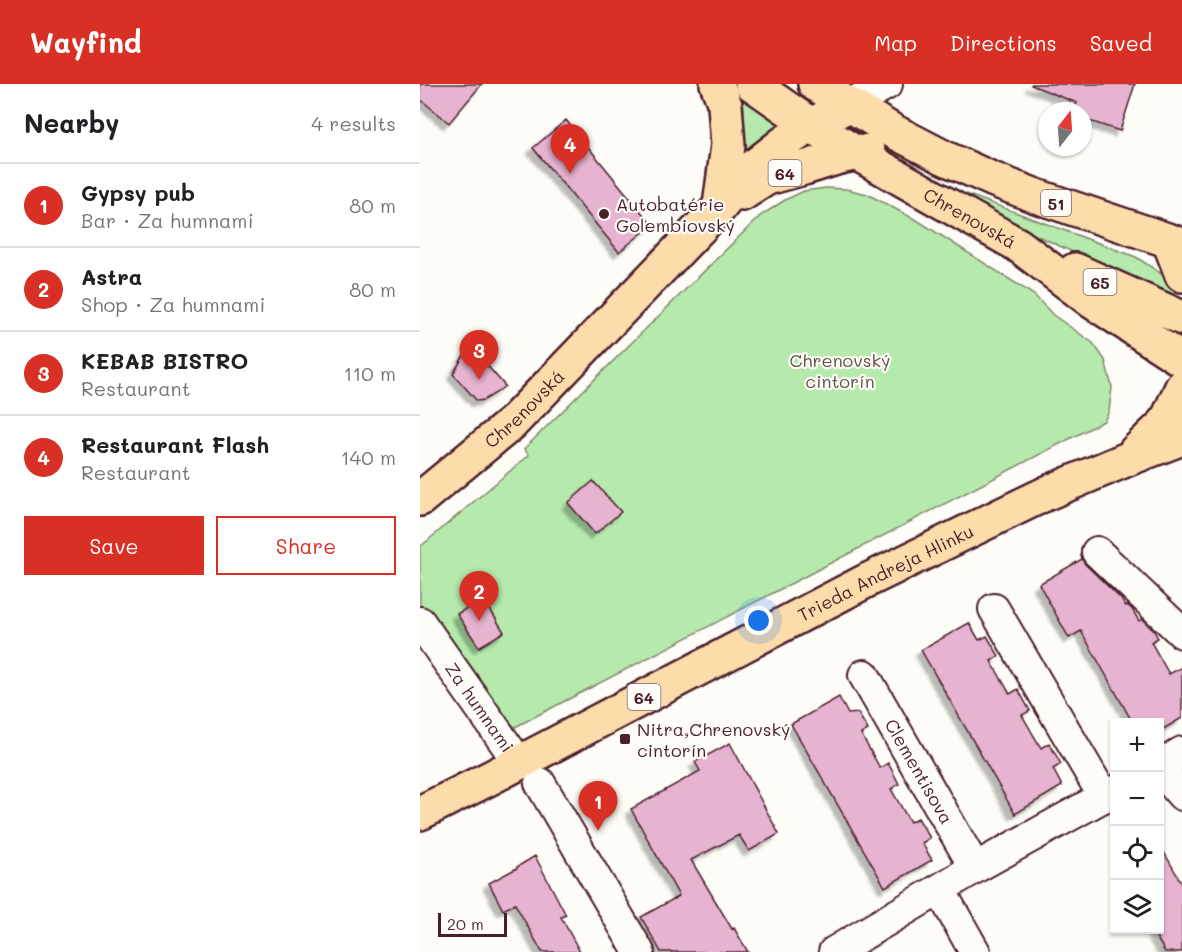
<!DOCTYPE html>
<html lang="en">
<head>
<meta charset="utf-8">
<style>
  :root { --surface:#fff; --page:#f6f6f6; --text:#202124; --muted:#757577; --line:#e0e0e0; --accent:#d93025 }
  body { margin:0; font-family:Mali,sans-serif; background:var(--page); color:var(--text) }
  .controls { position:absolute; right:18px; bottom:18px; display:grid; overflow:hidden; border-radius:0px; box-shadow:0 2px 4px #0004 }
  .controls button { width:54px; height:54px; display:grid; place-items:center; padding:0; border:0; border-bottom:2px solid var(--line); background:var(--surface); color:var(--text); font:30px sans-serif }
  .compass { position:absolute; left:618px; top:18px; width:54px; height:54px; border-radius:50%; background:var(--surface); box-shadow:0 2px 4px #0004; rotate:17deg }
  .scale { position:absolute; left:18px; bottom:15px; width:69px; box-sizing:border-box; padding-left:6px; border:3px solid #4a1f2b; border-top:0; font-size:16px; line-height:21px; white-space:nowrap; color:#4a1f2b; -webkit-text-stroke:4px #fdfcf7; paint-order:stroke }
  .you { position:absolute; left:339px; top:537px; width:21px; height:21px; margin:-15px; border:4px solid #fff; border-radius:50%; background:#1a73e8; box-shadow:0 0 0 9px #1a73e833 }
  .badge { display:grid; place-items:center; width:39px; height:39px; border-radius:50%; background:var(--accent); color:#fff; font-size:20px; font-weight:700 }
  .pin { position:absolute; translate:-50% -50px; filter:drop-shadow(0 2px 3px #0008) }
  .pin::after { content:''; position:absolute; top:32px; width:21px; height:18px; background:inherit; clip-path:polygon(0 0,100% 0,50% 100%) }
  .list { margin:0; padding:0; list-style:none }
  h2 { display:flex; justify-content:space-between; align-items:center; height:78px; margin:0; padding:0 24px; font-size:26px }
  h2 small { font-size:20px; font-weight:400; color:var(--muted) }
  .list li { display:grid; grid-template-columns:39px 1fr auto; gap:18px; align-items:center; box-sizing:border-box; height:84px; padding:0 24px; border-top:2px solid var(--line) }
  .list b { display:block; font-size:22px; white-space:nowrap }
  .list p { margin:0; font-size:20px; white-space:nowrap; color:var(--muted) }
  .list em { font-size:20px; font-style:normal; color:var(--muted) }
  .actions { display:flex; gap:12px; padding:18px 24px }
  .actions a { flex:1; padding:14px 0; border:2px solid var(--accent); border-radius:0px; text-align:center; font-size:21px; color:var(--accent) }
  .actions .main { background:var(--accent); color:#fff }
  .icon { flex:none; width:33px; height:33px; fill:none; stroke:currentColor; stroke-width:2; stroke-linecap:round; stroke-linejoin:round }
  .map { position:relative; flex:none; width:762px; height:868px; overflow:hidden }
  header { display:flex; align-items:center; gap:36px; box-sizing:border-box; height:84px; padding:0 30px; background:var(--accent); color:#fff }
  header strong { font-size:28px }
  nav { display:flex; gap:33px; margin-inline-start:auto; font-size:21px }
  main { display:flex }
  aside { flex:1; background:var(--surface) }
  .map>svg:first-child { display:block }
  .green { fill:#b5eaac; stroke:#80846c; stroke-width:1.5 }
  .building { fill:#e6b3d0; stroke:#4a1f2b; stroke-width:1.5; filter:url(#shadow) }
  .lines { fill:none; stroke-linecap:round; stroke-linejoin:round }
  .minor-casing { stroke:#4a1f2b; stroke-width:34 }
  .major-casing { stroke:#4a1f2b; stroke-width:38 }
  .minor { stroke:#fdfcf7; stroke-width:30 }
  .major { stroke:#fddcac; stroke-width:33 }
  .poi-dot { fill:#4a1f2b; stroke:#fdfcf7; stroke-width:2 }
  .labels { text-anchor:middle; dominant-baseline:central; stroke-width:4.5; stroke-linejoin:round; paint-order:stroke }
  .shield { fill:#fdfcf7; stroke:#806168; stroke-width:1.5 }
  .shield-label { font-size:16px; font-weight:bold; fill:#4a1f2b }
  .poi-label { font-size:18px; fill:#4a1f2b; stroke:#fdfcf7; text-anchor:start }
  .street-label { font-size:18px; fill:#4a1f2b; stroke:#fdfcf7 }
  .park-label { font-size:18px; fill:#65524b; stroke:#fdfcf7 }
</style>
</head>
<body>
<header>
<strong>Wayfind</strong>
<nav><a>Map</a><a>Directions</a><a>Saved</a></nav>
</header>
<main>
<aside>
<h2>Nearby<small>4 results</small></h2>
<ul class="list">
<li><span class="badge">1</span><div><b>Gypsy pub</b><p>Bar · Za humnami</p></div><em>80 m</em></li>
<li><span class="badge">2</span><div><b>Astra</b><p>Shop · Za humnami</p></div><em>80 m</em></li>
<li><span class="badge">3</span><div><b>KEBAB BISTRO</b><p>Restaurant</p></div><em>110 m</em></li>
<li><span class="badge">4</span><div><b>Restaurant Flash</b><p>Restaurant</p></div><em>140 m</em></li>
</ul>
<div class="actions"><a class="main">Save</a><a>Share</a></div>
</aside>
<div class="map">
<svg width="762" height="868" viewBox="0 0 762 868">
  <defs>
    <filter id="shadow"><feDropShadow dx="-5.5" dy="5.5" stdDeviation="1.5" flood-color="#0004"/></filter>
  </defs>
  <rect width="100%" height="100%" fill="#fdfcf7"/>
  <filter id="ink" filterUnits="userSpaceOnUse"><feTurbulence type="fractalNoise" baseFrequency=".0167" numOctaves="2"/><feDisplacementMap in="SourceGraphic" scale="12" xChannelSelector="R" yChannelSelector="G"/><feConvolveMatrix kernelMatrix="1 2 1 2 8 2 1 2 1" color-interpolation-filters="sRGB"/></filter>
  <g filter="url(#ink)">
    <path class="green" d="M323,11L372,42L326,74Z
      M522,101L716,173L751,196L757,216L594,141Z
      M406,104L426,105L447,110L500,138L614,211L633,231L673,259L685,276L692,303L689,327L684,337L95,643L83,632L0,521V463L109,371L104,365L340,132L365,116L384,107Z"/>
    <path class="building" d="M0,0H62L29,39L0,15Z
      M612,0H715L700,47L663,35V27H654L657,19L611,1Z
      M146,36L232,141L199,168L113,64Z
      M52,264L85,302L76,309L64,316L57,317L33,290L43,273Z
      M173,397L201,428L175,450L148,419Z
      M662,475L665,480L701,515L706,522L707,521L712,525L719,537L722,535L734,547L738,554L731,558L749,590L762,583V634L740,647V639H713L661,547L649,554L619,500Z
      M63,514L84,548L59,563L37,530Z
      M549,539L559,556L567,552L579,572L571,577L590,610L598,605L610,627L602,631L621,664L629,659L641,680L633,685L642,702L595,730L501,566Z
      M419,613L428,630L438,629L448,646L441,650L460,684L468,679L474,690L479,700L471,705L490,738L498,734L510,754L502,759L512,776L465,803L371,640Z
      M310,659L359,750L329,767L319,751L271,776L312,845L314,844L328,868H241L221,833L259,812L211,725L280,687L275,678Z
      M740,761L762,800V868H745L732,846H740Z
      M115,772L146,831L141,833L160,868H122L95,820L83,826L69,799L97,784V783Z"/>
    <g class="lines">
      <defs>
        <g id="minor">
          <path d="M429,21L467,0"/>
          <path d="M677,468L762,549"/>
          <path d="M574,525L684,713"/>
          <path id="s1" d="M0,538L99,679"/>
          <path id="s2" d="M444,591L555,784"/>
          <path d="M740,682L762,668"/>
          <path d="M740,685L762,711"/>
          <path d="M120,699L219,868"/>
          <path d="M520,806L555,868"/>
          <path d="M414,868L555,784L694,707"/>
        </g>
        <g id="major">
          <path d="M297,0L305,21L308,61L300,122"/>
          <path id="s3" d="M332,0L391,41L436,69L598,161L673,218L762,276"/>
          <path d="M395,0L473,47L525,74L572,95L616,112L762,161"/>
          <path d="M322,110L347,94L384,84L416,74L448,67"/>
          <path d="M749,157L762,191"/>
          <path d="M655,186L762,234"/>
          <path d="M715,368L741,343L749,332L762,303"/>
          <path id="s4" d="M0,415L92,339L300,123L328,87L365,58L391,41L429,21"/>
          <path id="s5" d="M0,729L70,694L448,496L627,409L710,374L762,354"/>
        </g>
      </defs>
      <use href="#minor" class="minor-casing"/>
      <use href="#major" class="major-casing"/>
      <use href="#minor" class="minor"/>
      <use href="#major" class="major"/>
    </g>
  </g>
  <g class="poi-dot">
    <circle cx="184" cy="130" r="6"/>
    <rect x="199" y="649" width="12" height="12" rx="3"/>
  </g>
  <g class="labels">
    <g class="shield">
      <rect x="348.5" y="76" width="33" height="26" rx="4.5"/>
      <rect x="621" y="106" width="30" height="26" rx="4.5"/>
      <rect x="663.5" y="185" width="33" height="26" rx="4.5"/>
      <rect x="207.5" y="600" width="33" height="26" rx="4.5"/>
    </g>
    <g class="shield-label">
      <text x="365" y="89">64</text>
      <text x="636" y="119">51</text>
      <text x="680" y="198">65</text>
      <text x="224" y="613">64</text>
    </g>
    <g class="poi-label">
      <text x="196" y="120">Autobatérie<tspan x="196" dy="21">Golembiovský</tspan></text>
      <text x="217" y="645">Nitra,Chrenovský<tspan x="217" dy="21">cintorín</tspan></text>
    </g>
    <g class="street-label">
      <text stroke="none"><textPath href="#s3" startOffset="256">Chrenovská</textPath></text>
      <text stroke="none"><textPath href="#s4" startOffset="138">Chrenovská</textPath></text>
      <text stroke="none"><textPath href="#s5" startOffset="524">Trieda Andreja Hlinku</textPath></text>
      <text stroke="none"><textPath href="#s1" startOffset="104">Za humnami</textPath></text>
      <text stroke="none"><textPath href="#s2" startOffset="111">Clementisova</textPath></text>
    </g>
    <g class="park-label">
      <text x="420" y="276">Chrenovský<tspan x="420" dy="21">cintorín</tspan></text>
    </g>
  </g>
</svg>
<div class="controls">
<button>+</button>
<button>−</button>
<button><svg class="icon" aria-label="locate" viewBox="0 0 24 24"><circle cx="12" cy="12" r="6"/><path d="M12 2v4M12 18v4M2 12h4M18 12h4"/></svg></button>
<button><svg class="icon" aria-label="layers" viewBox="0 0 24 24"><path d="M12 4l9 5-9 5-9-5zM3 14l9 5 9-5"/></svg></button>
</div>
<svg class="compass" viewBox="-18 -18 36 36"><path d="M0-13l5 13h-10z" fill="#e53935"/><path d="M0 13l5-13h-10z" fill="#757577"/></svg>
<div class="scale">20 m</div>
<div class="you"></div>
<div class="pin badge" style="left:178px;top:747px">1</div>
<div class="pin badge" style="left:59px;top:537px">2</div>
<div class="pin badge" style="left:59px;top:296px">3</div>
<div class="pin badge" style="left:150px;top:90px">4</div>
</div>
</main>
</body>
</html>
